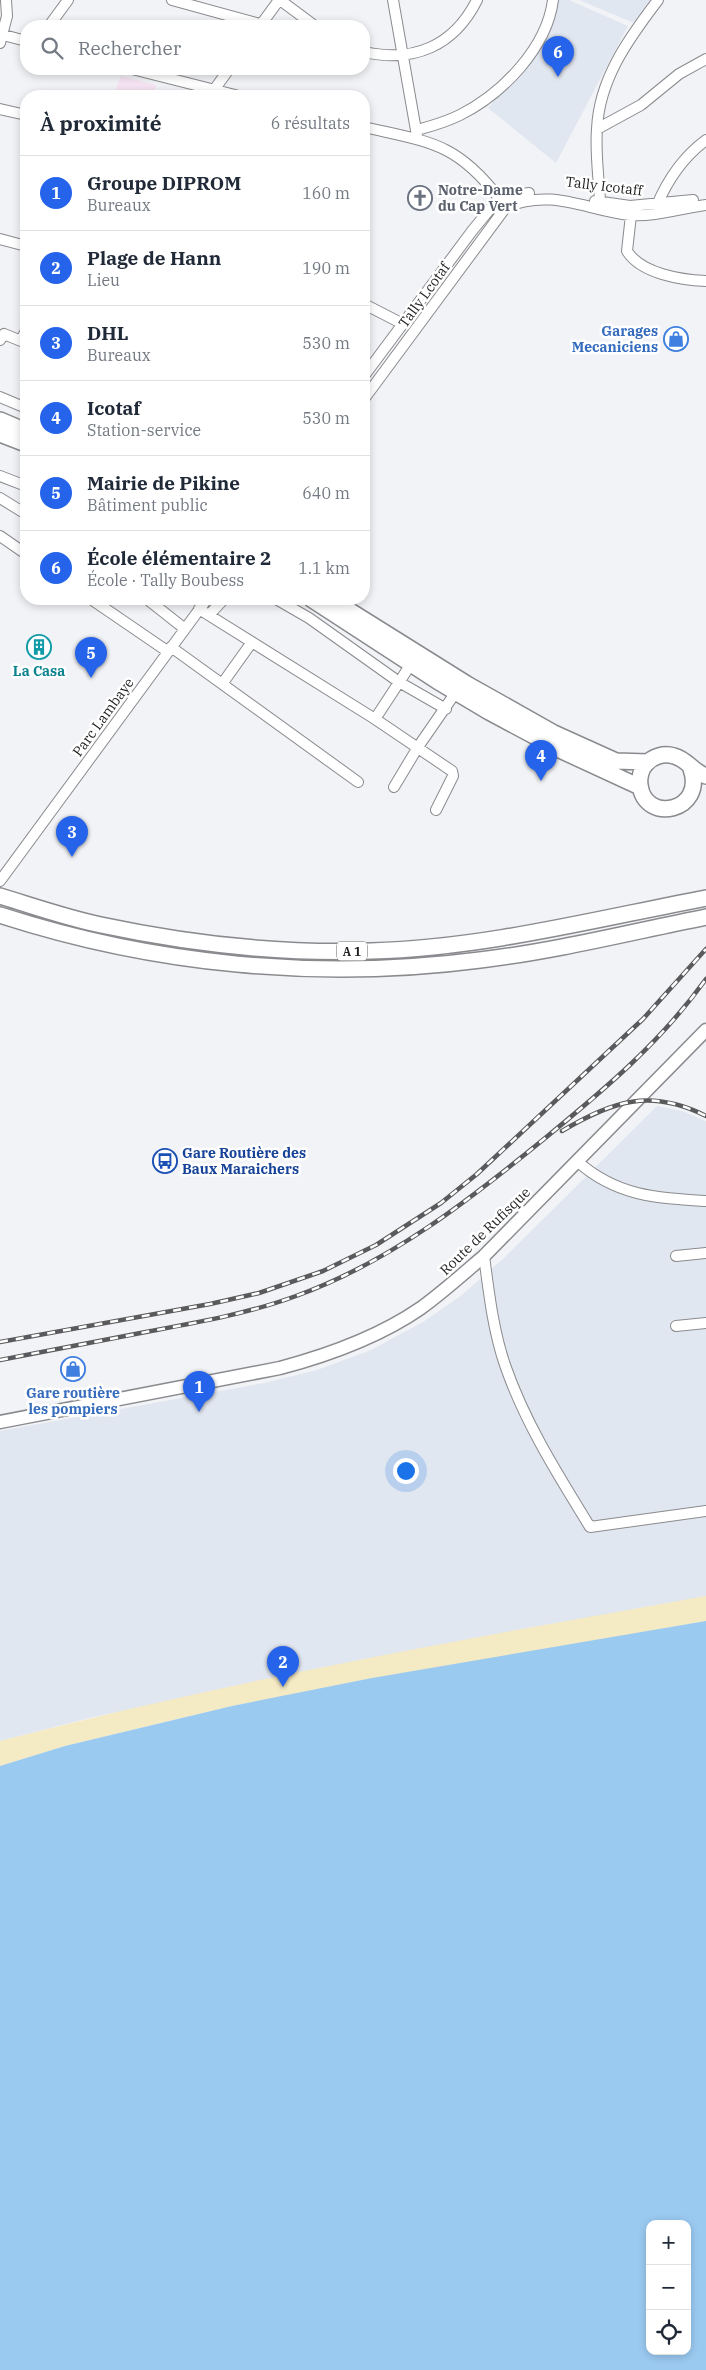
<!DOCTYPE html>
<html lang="fr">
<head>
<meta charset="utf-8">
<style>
  :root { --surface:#fff; --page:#f2f2f3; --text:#1f2937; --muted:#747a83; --line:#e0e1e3; --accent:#2563eb }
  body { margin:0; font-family:"IBM Plex Serif",serif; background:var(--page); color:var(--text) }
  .controls { position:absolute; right:15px; bottom:15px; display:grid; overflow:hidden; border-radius:10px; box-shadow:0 2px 8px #0003 }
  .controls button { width:45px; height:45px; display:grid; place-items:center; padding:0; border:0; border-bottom:1px solid var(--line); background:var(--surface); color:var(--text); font:25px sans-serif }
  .you { position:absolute; left:405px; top:1470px; width:18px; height:18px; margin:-12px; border:4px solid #fff; border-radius:50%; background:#1a73e8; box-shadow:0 0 0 8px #1a73e833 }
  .badge { display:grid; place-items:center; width:32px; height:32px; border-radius:50%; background:var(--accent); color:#fff; font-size:16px; font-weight:700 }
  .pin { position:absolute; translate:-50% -41px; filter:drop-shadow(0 1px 2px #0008) }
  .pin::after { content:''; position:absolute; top:26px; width:18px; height:15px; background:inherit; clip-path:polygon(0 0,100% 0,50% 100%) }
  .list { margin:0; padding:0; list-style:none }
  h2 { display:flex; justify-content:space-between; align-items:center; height:65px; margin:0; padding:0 20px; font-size:21px }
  h2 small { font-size:16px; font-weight:400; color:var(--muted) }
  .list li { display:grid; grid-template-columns:32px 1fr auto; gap:15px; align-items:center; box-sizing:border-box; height:75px; padding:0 20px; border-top:1px solid var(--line) }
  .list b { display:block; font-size:19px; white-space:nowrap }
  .list p { margin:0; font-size:16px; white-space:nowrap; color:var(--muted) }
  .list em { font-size:16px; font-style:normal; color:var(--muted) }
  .icon { flex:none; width:28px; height:28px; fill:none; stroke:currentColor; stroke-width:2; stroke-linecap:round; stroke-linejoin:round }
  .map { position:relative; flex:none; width:706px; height:2370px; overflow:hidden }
  .search { position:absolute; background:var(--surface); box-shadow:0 2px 8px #0003; left:20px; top:20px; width:350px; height:55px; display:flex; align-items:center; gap:12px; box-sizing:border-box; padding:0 18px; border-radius:20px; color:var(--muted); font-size:19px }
  .panel { position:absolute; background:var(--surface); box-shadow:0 2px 8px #0003; left:20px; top:90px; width:350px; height:515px; border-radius:20px }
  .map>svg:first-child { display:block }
  .commercial { fill:#f6e3f3 }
  .built { fill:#e1e7f0 }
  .sand { fill:#f4eac4 }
  .water { fill:#9bcaf1; fill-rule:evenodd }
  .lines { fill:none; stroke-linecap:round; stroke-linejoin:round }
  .minor-casing { stroke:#8a8b8e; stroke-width:12 }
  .major-casing { stroke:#8a8b8e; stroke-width:15 }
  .highway-casing { stroke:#8a8b8e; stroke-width:18 }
  .minor { stroke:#fff; stroke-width:10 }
  .major { stroke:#fff; stroke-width:12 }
  .highway { stroke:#fff; stroke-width:15 }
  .rail-casing { stroke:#5a5a5c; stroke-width:4.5 }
  .rail { stroke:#fff; stroke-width:2.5; stroke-dasharray:8; stroke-linecap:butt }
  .labels { text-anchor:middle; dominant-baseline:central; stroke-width:5; stroke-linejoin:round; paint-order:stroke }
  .shield { fill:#fff; stroke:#626263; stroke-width:1 }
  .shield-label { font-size:12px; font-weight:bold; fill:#1f1f20 }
  .street-label { font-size:14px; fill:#1f1f20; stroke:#fff }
  .worship-label { font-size:14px; font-weight:bold; fill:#5b616d; stroke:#fff; text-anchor:start }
  .shop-label { font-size:14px; font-weight:bold; fill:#366cbe; stroke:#fff; text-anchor:end }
  .culture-label { font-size:14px; font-weight:bold; fill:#0d838f; stroke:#fff }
  .transit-label { font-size:14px; font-weight:bold; fill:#164399; stroke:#fff; text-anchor:start }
</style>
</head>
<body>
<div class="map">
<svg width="706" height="2370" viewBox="0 0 706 2370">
  <rect width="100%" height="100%" fill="#f2f3f6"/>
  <path class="commercial" d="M121,76L156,85L153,96H113Z"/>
  <path class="built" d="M558,0H569L628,26L556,163L488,108L541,45Z
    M579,0H651L634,23Z
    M657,1106L682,1111L706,1121V1596L313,1670L89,1718L0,1741V1431L264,1383L317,1370L371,1350L423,1322L462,1295L505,1257Z"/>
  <path class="sand" d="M706,1596V1621L232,1706L65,1746L0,1766V1741C232,1680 470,1638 706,1596Z"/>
  <path class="water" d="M706,1621V2370H0V1766L65,1746L232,1706L372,1678ZM650,2224H687V2351H650Z"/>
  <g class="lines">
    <defs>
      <path id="minor" d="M172,0L267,26
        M280,0L315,26
        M393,0L417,136
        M49,26L68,0
        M260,26L279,0
        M0,34L26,41
        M0,43L7,16L6,0
        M364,52C414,63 454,46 477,0
        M132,69L239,96
        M214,90L229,69
        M0,109L26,115
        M364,127C429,142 456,142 499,198
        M597,129L641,105L679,74L706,59
        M417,130C432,126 446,122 460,115C502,94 547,48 553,0
        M499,198L529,193
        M595,201L630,206L693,200
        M600,202C599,178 595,153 597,129C599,79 629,38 658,0
        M657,205C668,179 683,157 706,140
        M631,215L627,251C641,274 682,280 706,281
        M0,239L26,246
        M364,304L401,323
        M0,340L4,334L26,343
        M21,340L26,331
        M364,376L472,231L499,198
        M0,397L26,408
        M364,399L506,207C553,188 585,210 630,215C655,217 681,208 706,205
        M0,476L26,486
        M0,498L26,514
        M0,536L26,554
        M91,599L167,651
        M147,599L185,629
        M276,599L309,618L399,682L446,709
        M199,609L375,719L452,771L453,776L436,810
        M209,615L224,599
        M171,647L358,782
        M222,684L252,642
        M375,719L411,664
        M394,787L418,747L456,692
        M0,881L207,599
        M577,1161C616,1196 656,1198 706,1201
        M484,1256C489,1293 493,1330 505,1365C525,1423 558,1475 590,1527L706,1511
        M676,1256L706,1253
        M676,1326L706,1323"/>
      <path id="major" d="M0,1422L280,1368C329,1355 379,1337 421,1308C443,1292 463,1274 484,1256L706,1030"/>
      <path id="highway" d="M0,420L26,431
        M0,434L26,444
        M311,599L437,681L489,712L562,751L640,787
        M331,599L467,684L554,733L616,761L648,762
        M691,769C706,811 645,825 640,785C639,778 641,769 646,764C653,756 664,753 674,756C687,759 693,772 706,776
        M0,896C33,906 67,918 101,925C190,944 281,954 371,951C484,948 596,919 706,898
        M0,915C154,965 319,981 480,960C556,951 631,932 706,917"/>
    </defs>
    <use href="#minor" class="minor-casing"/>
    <use href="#major" class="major-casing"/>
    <use href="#highway" class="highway-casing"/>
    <use href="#minor" class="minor"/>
    <use href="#major" class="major"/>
    <use href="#highway" class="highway"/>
    <defs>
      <path id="rail" d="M562,1131C613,1101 650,1088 706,1116
        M0,1342L210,1304L259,1293L323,1271L376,1245L441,1203L477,1174L643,1019L706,949
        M0,1360C50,1350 101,1341 151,1331C200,1322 250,1313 296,1296C390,1262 468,1201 544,1139C605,1089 660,1043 706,979"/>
    </defs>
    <use href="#rail" class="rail-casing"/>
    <use href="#rail" class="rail"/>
  </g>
  <defs>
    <symbol id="church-ring" viewBox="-11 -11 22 22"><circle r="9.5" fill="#fff" stroke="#6b7280" stroke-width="1.5"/><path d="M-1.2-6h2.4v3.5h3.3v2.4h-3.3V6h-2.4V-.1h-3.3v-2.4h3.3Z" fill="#6b7280"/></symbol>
    <symbol id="shop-ring" viewBox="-11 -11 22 22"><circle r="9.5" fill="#fff" stroke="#3f7fe0" stroke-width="1.5"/><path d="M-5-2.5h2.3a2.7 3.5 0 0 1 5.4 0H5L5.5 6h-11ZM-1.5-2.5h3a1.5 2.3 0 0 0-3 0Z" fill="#3f7fe0"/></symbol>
    <symbol id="building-ring" viewBox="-11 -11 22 22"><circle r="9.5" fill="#fff" stroke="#0f9aa8" stroke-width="1.5"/><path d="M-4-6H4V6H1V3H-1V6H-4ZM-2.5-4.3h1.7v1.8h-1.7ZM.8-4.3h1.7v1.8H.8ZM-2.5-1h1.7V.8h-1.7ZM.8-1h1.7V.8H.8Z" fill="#0f9aa8"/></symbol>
    <symbol id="bus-ring" viewBox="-11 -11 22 22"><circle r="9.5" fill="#fff" stroke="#1a4fb4" stroke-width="1.5"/><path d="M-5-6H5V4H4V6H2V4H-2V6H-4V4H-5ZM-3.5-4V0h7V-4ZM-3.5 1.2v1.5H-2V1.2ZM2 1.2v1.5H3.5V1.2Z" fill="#1a4fb4"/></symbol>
  </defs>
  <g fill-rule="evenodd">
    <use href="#church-ring" x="406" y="184" width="28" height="28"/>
    <use href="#shop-ring" x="662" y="325" width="28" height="28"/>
    <use href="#building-ring" x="25" y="633" width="28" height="28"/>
    <use href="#bus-ring" x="151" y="1147" width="28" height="28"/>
    <use href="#shop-ring" x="59" y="1355" width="28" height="28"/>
  </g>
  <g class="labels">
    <rect class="shield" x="337" y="941.5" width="30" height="19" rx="4"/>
    <g class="shield-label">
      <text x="352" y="951">A 1</text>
    </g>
    <g class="street-label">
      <text transform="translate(604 186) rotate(7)">Tally Icotaff</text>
      <text transform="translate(424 295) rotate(-54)">Tally Lcotaf</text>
      <text transform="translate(103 717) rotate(-54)">Parc Lambaye</text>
      <text transform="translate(485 1231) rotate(-44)">Route de Rufisque</text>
    </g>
    <g class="worship-label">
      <text x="438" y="190">Notre-Dame<tspan x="438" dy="16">du Cap Vert</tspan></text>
    </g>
    <g class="shop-label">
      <text x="658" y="331">Garages<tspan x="658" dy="16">Mecaniciens</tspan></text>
      <text x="73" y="1393" text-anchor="middle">Gare routière<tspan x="73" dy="16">les pompiers</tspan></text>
    </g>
    <g class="culture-label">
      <text x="39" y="671">La Casa</text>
    </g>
    <g class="transit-label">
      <text x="182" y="1153">Gare Routière des<tspan x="182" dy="16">Baux Maraichers</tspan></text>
    </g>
  </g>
</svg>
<div class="controls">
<button>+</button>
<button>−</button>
<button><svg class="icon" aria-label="locate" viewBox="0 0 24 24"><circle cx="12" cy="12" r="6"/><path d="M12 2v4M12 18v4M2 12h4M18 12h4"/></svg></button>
</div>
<div class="you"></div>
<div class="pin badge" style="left:199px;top:1412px">1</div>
<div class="pin badge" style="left:283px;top:1687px">2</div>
<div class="pin badge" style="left:72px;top:857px">3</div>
<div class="pin badge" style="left:541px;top:781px">4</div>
<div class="pin badge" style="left:91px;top:678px">5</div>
<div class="pin badge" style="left:558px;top:77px">6</div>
<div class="search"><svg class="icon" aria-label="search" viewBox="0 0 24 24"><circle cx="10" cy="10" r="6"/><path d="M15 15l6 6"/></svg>Rechercher</div>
<section class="panel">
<h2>À proximité<small>6 résultats</small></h2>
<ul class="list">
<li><span class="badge">1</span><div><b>Groupe DIPROM</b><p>Bureaux</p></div><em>160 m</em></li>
<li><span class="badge">2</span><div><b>Plage de Hann</b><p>Lieu</p></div><em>190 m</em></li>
<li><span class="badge">3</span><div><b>DHL</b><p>Bureaux</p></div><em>530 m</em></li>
<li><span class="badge">4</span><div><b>Icotaf</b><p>Station-service</p></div><em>530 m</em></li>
<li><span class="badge">5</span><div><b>Mairie de Pikine</b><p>Bâtiment public</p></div><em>640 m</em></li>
<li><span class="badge">6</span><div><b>École élémentaire 2</b><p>École · Tally Boubess</p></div><em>1.1 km</em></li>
</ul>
</section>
</div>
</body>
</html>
